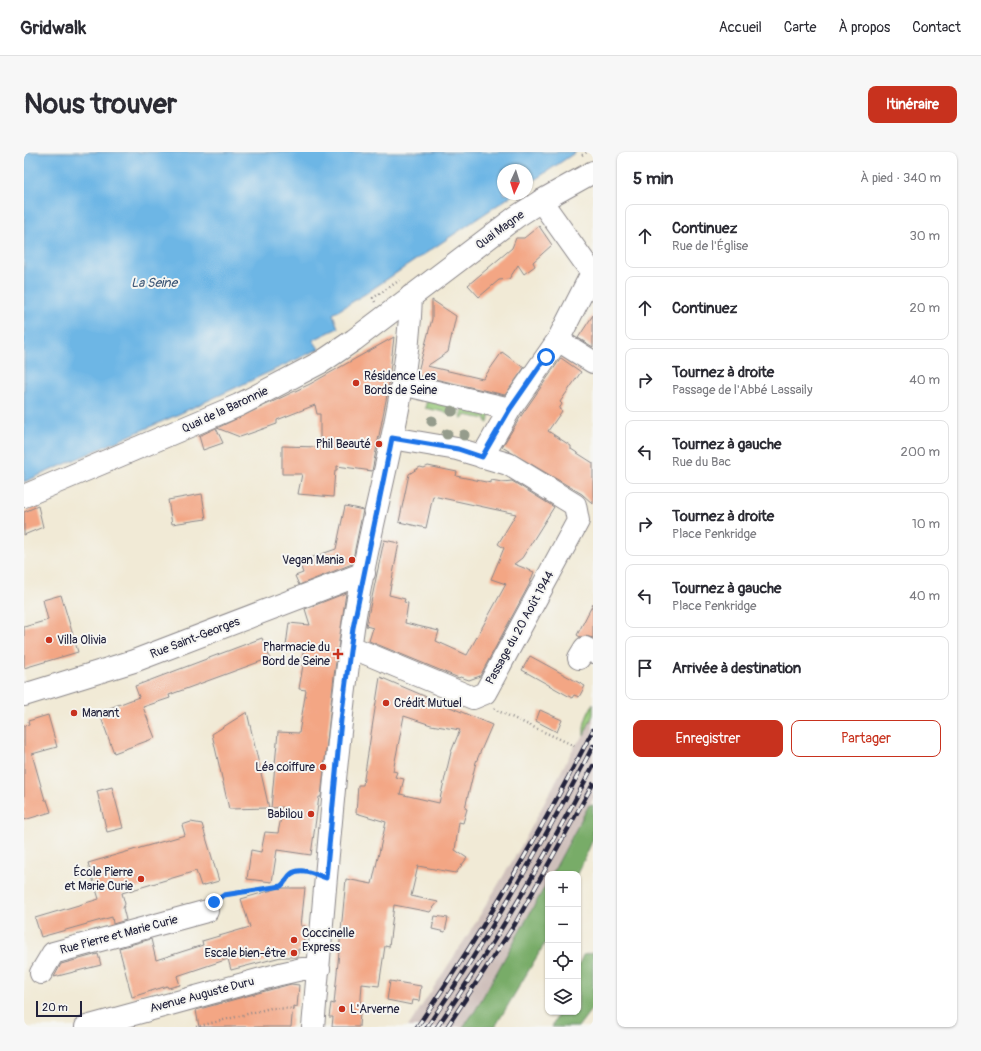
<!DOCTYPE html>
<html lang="fr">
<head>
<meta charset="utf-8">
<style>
  :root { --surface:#fff; --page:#f7f7f7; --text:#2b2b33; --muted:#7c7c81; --line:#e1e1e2; --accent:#c8321e }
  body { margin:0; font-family:Pangolin,sans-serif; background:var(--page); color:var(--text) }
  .controls { position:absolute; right:12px; bottom:12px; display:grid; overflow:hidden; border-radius:8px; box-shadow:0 1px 3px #0004 }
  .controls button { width:36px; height:36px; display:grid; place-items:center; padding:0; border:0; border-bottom:1px solid var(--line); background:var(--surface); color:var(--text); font:20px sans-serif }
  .compass { position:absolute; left:473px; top:12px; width:36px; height:36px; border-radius:50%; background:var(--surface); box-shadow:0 1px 3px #0004; rotate:184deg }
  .scale { position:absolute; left:12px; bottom:10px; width:46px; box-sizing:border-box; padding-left:4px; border:2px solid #22223b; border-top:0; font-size:11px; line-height:14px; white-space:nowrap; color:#22223b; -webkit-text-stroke:3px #f6f6f2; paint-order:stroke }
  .stop { position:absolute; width:12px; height:12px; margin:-9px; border:3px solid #1a73e8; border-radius:50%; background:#fff }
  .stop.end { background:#1a73e8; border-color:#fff; box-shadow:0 1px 4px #0008 }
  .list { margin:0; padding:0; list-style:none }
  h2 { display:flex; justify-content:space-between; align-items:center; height:52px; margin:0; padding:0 16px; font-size:17px }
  h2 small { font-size:13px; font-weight:400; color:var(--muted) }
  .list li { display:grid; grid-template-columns:26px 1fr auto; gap:12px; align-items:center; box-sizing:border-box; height:64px; margin:0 8px 8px; padding:0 8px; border:1px solid var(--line); border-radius:8px }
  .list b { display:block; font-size:15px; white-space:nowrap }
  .list p { margin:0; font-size:13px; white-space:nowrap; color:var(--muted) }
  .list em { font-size:13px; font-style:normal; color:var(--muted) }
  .actions { display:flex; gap:8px; padding:12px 16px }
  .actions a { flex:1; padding:9px 0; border:1px solid var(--accent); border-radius:8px; text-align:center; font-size:14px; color:var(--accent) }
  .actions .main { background:var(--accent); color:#fff }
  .icon { flex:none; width:22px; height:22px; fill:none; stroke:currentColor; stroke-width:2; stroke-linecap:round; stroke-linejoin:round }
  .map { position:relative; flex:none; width:569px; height:875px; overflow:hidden; border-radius:8px }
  header { display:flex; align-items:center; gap:24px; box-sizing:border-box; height:56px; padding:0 20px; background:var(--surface); border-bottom:1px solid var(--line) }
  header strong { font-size:19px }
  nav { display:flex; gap:22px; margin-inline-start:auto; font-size:14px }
  .intro { display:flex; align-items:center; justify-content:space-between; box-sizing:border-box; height:96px; padding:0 24px }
  h1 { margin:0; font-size:28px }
  .button { padding:10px 18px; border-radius:8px; background:var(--accent); color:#fff; font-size:14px; font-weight:700 }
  main { display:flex; gap:24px; padding:0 24px }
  aside { flex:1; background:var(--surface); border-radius:8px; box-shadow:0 1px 3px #0004 }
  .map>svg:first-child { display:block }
  .industrial { fill:#cfc0bb }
  .green { fill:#95c878; stroke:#5c755a }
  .forest { fill:#78ac68; stroke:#4d6752 }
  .water { fill:#6db6e5; stroke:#486c90 }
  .building { fill:#f3a684; fill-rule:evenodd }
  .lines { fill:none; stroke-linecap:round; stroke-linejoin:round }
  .minor-casing { stroke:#8a8688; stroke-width:24 }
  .major-casing { stroke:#8a8688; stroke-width:24 }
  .path { stroke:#8a8688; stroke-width:2.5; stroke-dasharray:1 3; stroke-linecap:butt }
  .minor { stroke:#fff; stroke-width:22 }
  .major { stroke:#fff; stroke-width:22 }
  .rail-casing { stroke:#22223b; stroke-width:4.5 }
  .rail { stroke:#f6f6f2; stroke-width:3; stroke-dasharray:9; stroke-linecap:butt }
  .tree { fill:#959c8c }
  .route { stroke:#1a73e8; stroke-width:5 }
  .poi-dot { fill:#c8321e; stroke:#f6f6f2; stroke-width:1.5 }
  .labels { text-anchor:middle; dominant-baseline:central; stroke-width:4; stroke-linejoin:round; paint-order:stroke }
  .street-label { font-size:12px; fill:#22223b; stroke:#f6f6f2 }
  .poi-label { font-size:12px; fill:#22223b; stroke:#f6f6f2; text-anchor:end }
  .water-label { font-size:13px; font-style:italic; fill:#3c5676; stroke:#f6f6f2 }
</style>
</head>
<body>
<header>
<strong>Gridwalk</strong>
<nav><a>Accueil</a><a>Carte</a><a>À propos</a><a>Contact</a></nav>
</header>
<div class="intro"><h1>Nous trouver</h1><a class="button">Itinéraire</a></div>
<main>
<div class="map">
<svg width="569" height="875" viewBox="0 0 569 875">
  <rect width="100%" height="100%" fill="#f6f6f2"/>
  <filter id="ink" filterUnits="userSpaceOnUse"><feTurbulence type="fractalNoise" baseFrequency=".025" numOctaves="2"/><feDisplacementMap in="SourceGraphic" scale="8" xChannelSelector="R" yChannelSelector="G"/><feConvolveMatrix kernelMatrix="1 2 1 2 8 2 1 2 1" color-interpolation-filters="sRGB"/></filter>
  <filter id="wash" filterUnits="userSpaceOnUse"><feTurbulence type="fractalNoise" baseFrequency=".012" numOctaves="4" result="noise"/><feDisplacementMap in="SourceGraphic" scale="16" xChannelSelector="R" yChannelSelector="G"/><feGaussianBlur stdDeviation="0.9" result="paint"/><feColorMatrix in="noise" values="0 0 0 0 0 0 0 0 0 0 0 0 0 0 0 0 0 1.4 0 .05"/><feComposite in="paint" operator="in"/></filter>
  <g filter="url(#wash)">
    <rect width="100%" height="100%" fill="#f1ead6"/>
    <path class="industrial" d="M569,563V647L528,722H524V729L451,859L439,875H384L447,778L499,691L550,595L560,583Z"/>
    <path class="green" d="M404,244L425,249L424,254L435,257L434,263L401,256Z
      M440,252L466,260L464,271L462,270V267L441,263L440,266H437Z
      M569,552V563L560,583C559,571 563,563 569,552Z"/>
    <path class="forest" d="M565,653H569V687L554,722H528Z
      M524,729V786L471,875H439L451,859Z
      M569,801V855L554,875H528L535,860H554V815L559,803Z"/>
    <path class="water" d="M0,0H552L503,33V18H479V42H490L341,142L309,162L314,176L289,188L295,197L155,262L0,330Z"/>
    <g id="blocks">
      <path class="building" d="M515,74L528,93L509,110L511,114L500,122L494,113L485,127L475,128L455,145L444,133L488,96L492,86H500Z
        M408,148L432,164L424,200L403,214L459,227L478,200L500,216L481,243L393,223L408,167Z
        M569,163V195L554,186Z
        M370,185L364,238L348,319L313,314V318H311L309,345L274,342L278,322H258V294L296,295V262H293L291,253L253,268V272L216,285L193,276L286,232Z
        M537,206L557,220L536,250L538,252L535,257L538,259L524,279L547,294V297L569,311V352L558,342L478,295L497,264Z
        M192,276L199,291L179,298L175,284Z
        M404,314L433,320L432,324L467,331V328L478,330L488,329L530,355L498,406L490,412L510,420L505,433L456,524L445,528L436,525L435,526L345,489L349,476L342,474L360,388L375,391L365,443L381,447L380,450L384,451L381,471L415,479L412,489L443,503L482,432L467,427L480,396L474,392L492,362L409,344L402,376L375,370L385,322L396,315L400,316Z
        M178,342L182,367L148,372L144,348Z
        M14,354L19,375L0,383V360Z
        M321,354L339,358L328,412L275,433L271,424L279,421L275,410L312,397Z
        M322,441L310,524L297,645H295L287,703L253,698L248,730L223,727L227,698L237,700L241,680L254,681L259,655L247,656L254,580L275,581L282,538L275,537L280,507H278L280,495L262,494L265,471L286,473L281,457Z
        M37,443L54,500L0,516V475L24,468L19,448Z
        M569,452V486L561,484L556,485L553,483Z
        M238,486L246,506L145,543L146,546L119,555L131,586L90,601L75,560L115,545L111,534Z
        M506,504L561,534L555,545L550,543L548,546L498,518Z
        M356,525L468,573L452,610L441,656L443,657L439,671L435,670L431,698L443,706L432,721L394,714L387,744L414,750L406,760L370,753L365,795L361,794L355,834L338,832L335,875H308L309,865H305L307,851L310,852L322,727L348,732L362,670L332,661L334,633H339ZM380,564L407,573L436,578L427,600L415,651L376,642L380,627L371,625L373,620L369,619Z
        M516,558L538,568L533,580L512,569Z
        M223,560L245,656L205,657L188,582Z
        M24,563L33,595L8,602L21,648H23L27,660L0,668V574L5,573L4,569Z
        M88,635L99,676L83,680L73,639Z
        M167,670L178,672L195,729L177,734L172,719L98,741L101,752L99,756L102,768L89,772L88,765L17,785L11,766L75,747L64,711L161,683L158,673Z
        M255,736H281L277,774H281L279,798L274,797V805H257L207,818L204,807L153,824L156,833L144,836L143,834L108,845L95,796L127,787L132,808L179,793L178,789L226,775L217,747Z
        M411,764L424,766L421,780L408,777Z
        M74,802L77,813L30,825L37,812Z
        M366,829L397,834L395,849L389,848L388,853L363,848Z
        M267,832L275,833L273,855L269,854L267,875H175L172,858Z"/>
    </g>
  </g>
  <g filter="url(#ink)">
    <use href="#blocks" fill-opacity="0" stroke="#8a8688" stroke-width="1"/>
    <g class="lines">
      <defs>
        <path id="minor" d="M517,49L569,122
          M534,188L569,210
          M378,232L486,257
          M458,305L486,257L534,188L568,121
          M327,495L449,546L461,541L554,369L551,353L484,312L433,297L368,286
          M555,506L561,496L569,500
          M0,543L110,509L340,421
          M17,821L29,801L183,759
          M62,875L256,822L278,817H295
          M289,875C301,742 310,609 329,476C345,365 384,257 387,144"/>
        <path id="major" d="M0,344L215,253L299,209L330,188L492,65L517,49L569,20"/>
      </defs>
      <use href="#minor" class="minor-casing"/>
      <use href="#major" class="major-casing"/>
      <path class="path" d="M558,3L563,0
        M351,150L349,146L376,128
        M470,556L474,559L551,594
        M194,747L200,743L257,734C268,726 266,715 284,720
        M172,875L247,856L272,857"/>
      <use href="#minor" class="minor"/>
      <use href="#major" class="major"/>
      <defs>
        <path id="rail" d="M393,875C459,780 516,681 569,578
          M403,875C465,785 519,691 569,594
          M413,875C471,792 522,704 569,614
          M423,875L491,772L569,632"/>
      </defs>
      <use href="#rail" class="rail-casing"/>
      <use href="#rail" class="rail"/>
    </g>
    <g class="tree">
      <circle cx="428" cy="259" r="5.5"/>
      <circle cx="408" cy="269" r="5.5"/>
      <circle cx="423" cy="282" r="5.5"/>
      <circle cx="440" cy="283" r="5.5"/>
    </g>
  </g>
  <g class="lines" filter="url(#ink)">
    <path class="route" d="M190,750L200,743L257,734C262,730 263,725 267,722C277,714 293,723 302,726L317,568L329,476L368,286L434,297L458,305L486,257L522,205"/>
  </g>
  <g class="poi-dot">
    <circle cx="332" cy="231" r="4"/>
    <circle cx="355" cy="292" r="4"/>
    <circle cx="328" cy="408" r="4"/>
    <circle cx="25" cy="488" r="4"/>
    <path d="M312 496h4v4h4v4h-4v4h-4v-4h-4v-4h4z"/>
    <circle cx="362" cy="551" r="4"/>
    <circle cx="50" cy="561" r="4"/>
    <circle cx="299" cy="615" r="4"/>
    <circle cx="287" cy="662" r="4"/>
    <circle cx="117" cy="727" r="4"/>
    <circle cx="270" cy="788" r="4"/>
    <circle cx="270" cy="801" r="4"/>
    <circle cx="318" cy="857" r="4"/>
  </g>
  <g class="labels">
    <g class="street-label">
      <text transform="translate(476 78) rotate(-36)">Quai Magne</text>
      <text transform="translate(201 258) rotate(-25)">Quai de la Baronnie</text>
      <text transform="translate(496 476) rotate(-61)">Passage du 20 Août 1944</text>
      <text transform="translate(171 486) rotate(-21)">Rue Saint-Georges</text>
      <text transform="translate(95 783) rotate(-15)">Rue Pierre et Marie Curie</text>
      <text transform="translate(178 843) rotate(-15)">Avenue Auguste Duru</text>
    </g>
    <g class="poi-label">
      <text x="340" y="224" text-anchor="start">Résidence Les<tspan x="340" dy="14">Bords de Seine</tspan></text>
      <text x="347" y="292">Phil Beauté</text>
      <text x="320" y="408">Vegan Mania</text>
      <text x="33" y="488" text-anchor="start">Villa Olivia</text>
      <text x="306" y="495">Pharmacie du<tspan x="306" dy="14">Bord de Seine</tspan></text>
      <text x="370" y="551" text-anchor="start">Crédit Mutuel</text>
      <text x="58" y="561" text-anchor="start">Manant</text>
      <text x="291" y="615">Léa coiffure</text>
      <text x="279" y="662">Babilou</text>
      <text x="109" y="720">École Pierre<tspan x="109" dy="14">et Marie Curie</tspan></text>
      <text x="278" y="781" text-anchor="start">Coccinelle<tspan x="278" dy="14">Express</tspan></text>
      <text x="262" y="801">Escale bien-être</text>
      <text x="326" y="857" text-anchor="start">L'Arverne</text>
    </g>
    <g class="water-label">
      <text x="130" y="131">La Seine</text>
    </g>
  </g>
</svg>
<div class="controls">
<button>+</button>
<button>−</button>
<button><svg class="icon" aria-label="locate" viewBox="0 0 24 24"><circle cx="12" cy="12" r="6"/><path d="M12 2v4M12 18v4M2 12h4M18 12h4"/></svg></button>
<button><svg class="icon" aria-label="layers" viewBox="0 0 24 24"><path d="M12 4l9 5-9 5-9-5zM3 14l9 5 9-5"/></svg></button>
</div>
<svg class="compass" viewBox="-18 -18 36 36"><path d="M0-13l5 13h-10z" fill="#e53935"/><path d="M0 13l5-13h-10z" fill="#7c7c81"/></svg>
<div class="scale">20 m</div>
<div class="stop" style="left:522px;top:205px"></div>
<div class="stop end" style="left:190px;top:750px"></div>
</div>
<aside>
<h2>5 min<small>À pied · 340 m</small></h2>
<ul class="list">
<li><svg class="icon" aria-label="ahead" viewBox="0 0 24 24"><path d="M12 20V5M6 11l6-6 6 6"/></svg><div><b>Continuez</b><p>Rue de l'Église</p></div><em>30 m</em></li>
<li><svg class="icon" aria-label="ahead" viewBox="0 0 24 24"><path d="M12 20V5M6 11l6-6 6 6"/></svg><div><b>Continuez</b></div><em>20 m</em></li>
<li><svg class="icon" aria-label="right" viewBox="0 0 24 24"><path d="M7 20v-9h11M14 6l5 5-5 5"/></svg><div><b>Tournez à droite</b><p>Passage de l'Abbé Lassaily</p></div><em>40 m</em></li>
<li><svg class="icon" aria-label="left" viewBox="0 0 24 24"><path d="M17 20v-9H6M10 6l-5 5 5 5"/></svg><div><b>Tournez à gauche</b><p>Rue du Bac</p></div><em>200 m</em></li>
<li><svg class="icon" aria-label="right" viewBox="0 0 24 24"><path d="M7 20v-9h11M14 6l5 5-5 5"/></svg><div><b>Tournez à droite</b><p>Place Penkridge</p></div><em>10 m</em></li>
<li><svg class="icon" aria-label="left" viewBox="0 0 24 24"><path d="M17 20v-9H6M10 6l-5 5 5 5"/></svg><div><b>Tournez à gauche</b><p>Place Penkridge</p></div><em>40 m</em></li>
<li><svg class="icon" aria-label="arrive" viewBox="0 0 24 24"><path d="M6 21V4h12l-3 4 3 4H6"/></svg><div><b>Arrivée à destination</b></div></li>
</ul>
<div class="actions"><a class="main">Enregistrer</a><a>Partager</a></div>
</aside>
</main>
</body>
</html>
